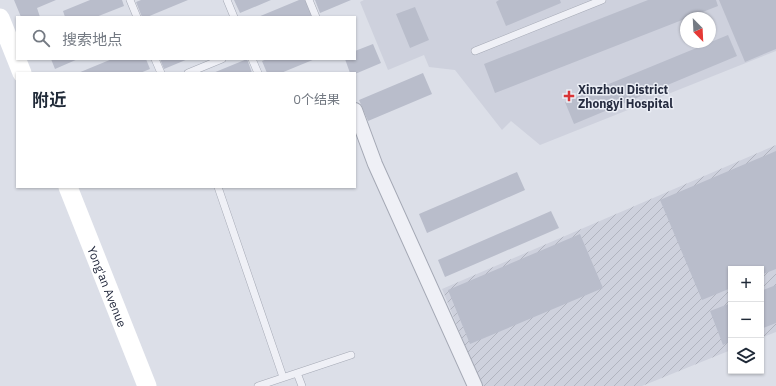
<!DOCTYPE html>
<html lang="zh">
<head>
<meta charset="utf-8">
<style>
  :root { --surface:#fff; --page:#f6f6f7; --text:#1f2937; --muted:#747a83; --line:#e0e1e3 }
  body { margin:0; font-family:"IBM Plex Sans","Noto Sans SC",sans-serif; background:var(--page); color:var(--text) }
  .controls { position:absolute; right:12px; bottom:12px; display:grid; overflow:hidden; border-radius:0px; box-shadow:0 1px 3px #0004 }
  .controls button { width:36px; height:36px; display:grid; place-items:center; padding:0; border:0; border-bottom:1px solid var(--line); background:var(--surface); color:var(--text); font:20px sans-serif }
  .compass { position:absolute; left:680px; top:12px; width:36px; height:36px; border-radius:50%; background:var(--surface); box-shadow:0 1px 3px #0004; rotate:156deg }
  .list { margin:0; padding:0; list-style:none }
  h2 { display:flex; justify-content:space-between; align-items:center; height:52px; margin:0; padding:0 16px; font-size:17px }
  h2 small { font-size:13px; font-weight:400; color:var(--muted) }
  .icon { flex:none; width:22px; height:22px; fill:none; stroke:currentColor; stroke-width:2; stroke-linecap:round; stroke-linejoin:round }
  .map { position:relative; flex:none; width:776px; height:386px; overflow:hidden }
  .search { position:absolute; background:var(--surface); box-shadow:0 1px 3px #0004; left:16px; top:16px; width:340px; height:44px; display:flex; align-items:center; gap:10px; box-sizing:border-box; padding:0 14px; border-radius:0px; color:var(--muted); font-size:15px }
  .panel { position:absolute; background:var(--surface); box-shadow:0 1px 3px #0004; left:16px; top:72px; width:340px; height:116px; border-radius:0px }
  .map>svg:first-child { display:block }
  .built { fill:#ced1dd; fill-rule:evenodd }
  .industrial { fill:url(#industrial-furrows) }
  .building { fill:#b9bdcb }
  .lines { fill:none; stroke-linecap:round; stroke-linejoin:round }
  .lane-casing { stroke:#a5a9b5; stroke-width:8 }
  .street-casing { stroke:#a5a9b5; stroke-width:16 }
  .lane { stroke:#eff0f6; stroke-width:7 }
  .street { stroke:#eff0f6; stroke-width:14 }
  .secondary { stroke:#fff; stroke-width:19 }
  .poi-dot { fill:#d83537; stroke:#ebeef5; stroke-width:1.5 }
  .labels { text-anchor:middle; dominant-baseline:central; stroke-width:3; stroke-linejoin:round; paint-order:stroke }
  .poi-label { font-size:12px; font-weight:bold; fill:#252b3f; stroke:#ebeef5; text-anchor:start }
  .street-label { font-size:12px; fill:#252b3f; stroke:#ebeef5 }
</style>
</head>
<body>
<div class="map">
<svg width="776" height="386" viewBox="0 0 776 386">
  <defs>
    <pattern id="industrial-furrows" width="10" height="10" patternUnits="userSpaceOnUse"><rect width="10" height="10" fill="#ced1dd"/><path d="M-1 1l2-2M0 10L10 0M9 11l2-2" fill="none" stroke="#b1b4bf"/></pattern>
  </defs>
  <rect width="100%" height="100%" fill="#dcdfe8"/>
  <path class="built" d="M364,0H776V51L540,145L511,121L502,130L455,70L429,67L424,55L388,70L360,2ZM686,18H710V42H686Z"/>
  <path class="industrial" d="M776,145V332L761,338V269H731V350L642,386H482L442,289Z"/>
  <path class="building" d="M14,0H56L37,8L40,17H21Z
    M90,0H122L124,6L96,17H65L63,11Z
    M141,0H188L147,17H142L136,2Z
    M234,0H271L240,13Z
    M299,0H306L313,16L309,17H258Z
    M315,0H351L320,13Z
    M499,0H560L561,3L506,26L496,2Z
    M648,0H716L718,6L495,93L484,64Z
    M719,0H776V49L745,62Z
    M415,7L429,40L410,48L396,14Z
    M728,35L737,56L574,124L565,102Z
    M373,44L381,63L355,74L350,73L345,59H355V51Z
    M51,59H78L55,69Z
    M112,59H146L150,69L140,73H78Z
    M160,59H188L164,69Z
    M247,59L252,73H213Z
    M267,59H315L281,73H267L262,61Z
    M423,73L432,94L368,121L359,100Z
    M776,151V269L761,275V269H731V288L702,300L660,200Z
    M517,172L525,190L427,233L419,214Z
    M551,211L559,228L445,277L438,260Z
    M580,234L603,288L470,344L448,290Z
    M776,285V323L761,329V291Z
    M731,303V341L723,345L710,311Z"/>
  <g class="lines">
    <defs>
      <path id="lane" d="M130,0L137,17
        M227,0L234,17
        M309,0L316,17
        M475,51L602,0
        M155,59L161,73
        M252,59L258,73
        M188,73L222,59
        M218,187L283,377
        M297,373L302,386
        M258,386L351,355"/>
      <path id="street" d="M355,110L375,164L475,386"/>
    </defs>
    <use href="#lane" class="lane-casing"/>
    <use href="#street" class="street-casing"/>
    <use href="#lane" class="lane"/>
    <use href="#street" class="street"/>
    <g class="secondary">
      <path d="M0,18L22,73"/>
      <path id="s1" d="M68,187L147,386"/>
    </g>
  </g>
  <path class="poi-dot" d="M567 90h4v4h4v4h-4v4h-4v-4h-4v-4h4z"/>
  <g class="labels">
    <g class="poi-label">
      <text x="578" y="89">Xinzhou District<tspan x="578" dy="14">Zhongyi Hospital</tspan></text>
    </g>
    <g class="street-label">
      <text stroke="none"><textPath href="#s1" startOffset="107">Yong'an Avenue</textPath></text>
    </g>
  </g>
</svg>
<div class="controls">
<button>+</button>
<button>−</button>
<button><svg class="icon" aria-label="layers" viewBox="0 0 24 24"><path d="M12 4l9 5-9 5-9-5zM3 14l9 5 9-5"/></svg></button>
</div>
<svg class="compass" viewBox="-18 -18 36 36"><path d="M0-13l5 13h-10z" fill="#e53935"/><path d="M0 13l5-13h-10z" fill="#747a83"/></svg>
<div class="search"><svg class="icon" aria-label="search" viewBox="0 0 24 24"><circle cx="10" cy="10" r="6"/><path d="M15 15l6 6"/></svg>搜索地点</div>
<section class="panel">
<h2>附近<small>0个结果</small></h2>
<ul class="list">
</ul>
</section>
</div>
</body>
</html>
